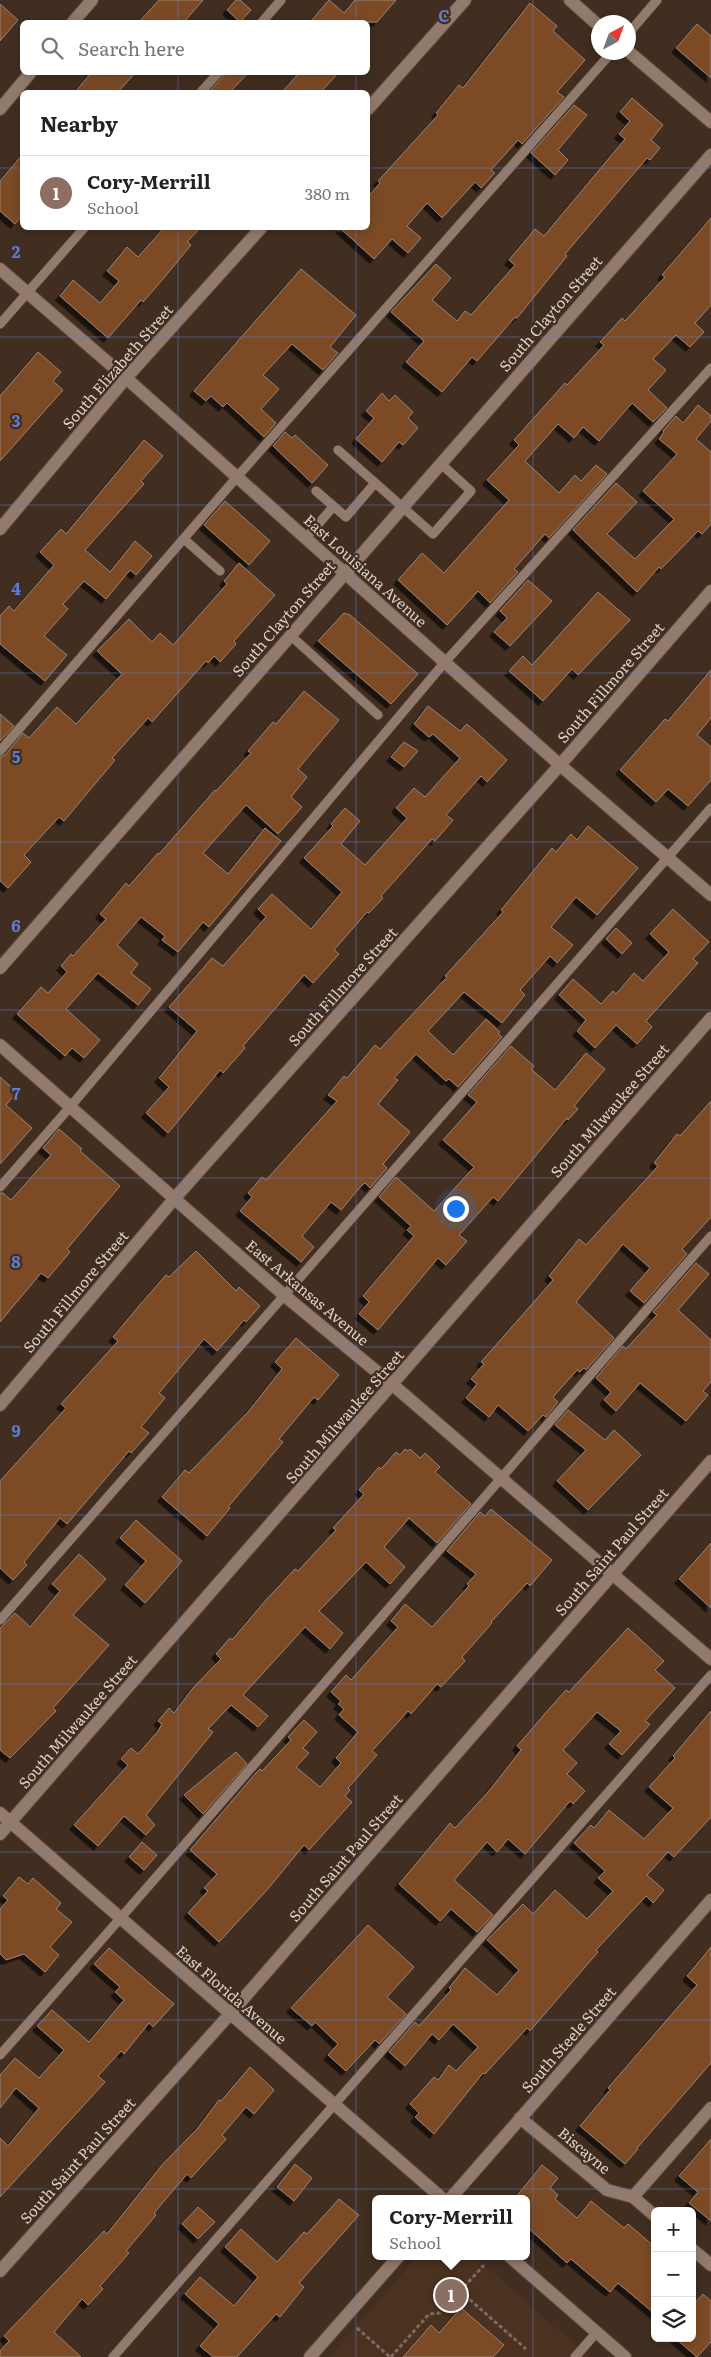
<!DOCTYPE html>
<html lang="en">
<head>
<meta charset="utf-8">
<style>
  :root { --surface:#fff; --page:#f2f2f2; --text:#222; --muted:#767676; --line:#e0e0e0; --accent:#815858 }
  body { margin:0; font-family:Literata,serif; background:var(--page); color:var(--text) }
  .controls { position:absolute; right:15px; bottom:15px; display:grid; overflow:hidden; border-radius:8px; box-shadow:0 2px 12px #0003 }
  .controls button { width:45px; height:45px; display:grid; place-items:center; padding:0; border:0; border-bottom:1px solid var(--line); background:var(--surface); color:var(--text); font:25px sans-serif }
  .compass { position:absolute; left:591px; top:15px; width:45px; height:45px; border-radius:50%; background:var(--surface); box-shadow:0 2px 12px #0003; rotate:41deg }
  .you { position:absolute; left:455px; top:1208px; width:18px; height:18px; margin:-12px; border:4px solid #fff; border-radius:50%; background:#1a73e8; box-shadow:0 0 0 8px #1a73e833 }
  .badge { display:grid; place-items:center; width:32px; height:32px; border-radius:50%; background:var(--accent); color:#fff; font-size:16px; font-weight:700 }
  .pin { position:absolute; translate:-50% -50%; border:2px solid #fff; box-shadow:0 1px 5px #0006 }
  .popup { position:absolute; left:372px; top:2195px; width:158px; height:65px; box-sizing:border-box; display:grid; place-content:center; border-radius:8px; background:var(--surface); filter:drop-shadow(0 1px 4px #0005); font-size:16px; white-space:nowrap; color:var(--muted) }
  .popup b { font-size:19px; color:var(--text) }
  .popup::after { content:''; position:absolute; left:50%; top:100%; margin-left:-10px; border:10px solid transparent; border-top-color:var(--surface) }
  .list { margin:0; padding:0; list-style:none }
  h2 { display:flex; justify-content:space-between; align-items:center; height:65px; margin:0; padding:0 20px; font-size:21px }
  h2 small { font-size:16px; font-weight:400; color:var(--muted) }
  .list li { display:grid; grid-template-columns:32px 1fr auto; gap:15px; align-items:center; box-sizing:border-box; height:75px; padding:0 20px; border-top:1px solid var(--line) }
  .list b { display:block; font-size:19px; white-space:nowrap }
  .list p { margin:0; font-size:16px; white-space:nowrap; color:var(--muted) }
  .list em { font-size:16px; font-style:normal; color:var(--muted) }
  .icon { flex:none; width:28px; height:28px; fill:none; stroke:currentColor; stroke-width:2; stroke-linecap:round; stroke-linejoin:round }
  .map { position:relative; flex:none; width:711px; height:2357px; overflow:hidden }
  .search { position:absolute; background:var(--surface); box-shadow:0 2px 12px #0003; left:20px; top:20px; width:350px; height:55px; display:flex; align-items:center; gap:12px; box-sizing:border-box; padding:0 18px; border-radius:8px; color:var(--muted); font-size:19px }
  .panel { position:absolute; background:var(--surface); box-shadow:0 2px 12px #0003; left:20px; top:90px; width:350px; height:140px; border-radius:8px }
  .map>svg:first-child { display:block }
  .built { fill:#4b3220 }
  .building { fill:#7c4c27; stroke:#998273; filter:url(#shadow) }
  .lines { fill:none; stroke-linecap:round; stroke-linejoin:round }
  .lane-casing { stroke:#5a4a3e; stroke-width:10 }
  .street-casing { stroke:#5a4a3e; stroke-width:14 }
  .secondary-casing { stroke:#5a4a3e; stroke-width:14 }
  .path { stroke:#7b6a5f; stroke-width:3; stroke-dasharray:4 2.5; stroke-linecap:butt }
  .lane { stroke:#927b6c; stroke-width:9 }
  .street { stroke:#927b6c; stroke-width:12 }
  .secondary { stroke:#927b6c; stroke-width:12 }
  .grid { fill:none; stroke:#607bd2; stroke-width:1; stroke-opacity:0.55 }
  .labels { text-anchor:middle; dominant-baseline:central; stroke-width:4.5; stroke-linejoin:round; paint-order:stroke }
  .street-label { font-size:15px; fill:#dccfc7; stroke:#412e21 }
  .grid-label { font-size:16px; text-anchor:middle; font-weight:bold; fill:#607bd2; stroke:#412e21; stroke-width:4.5; stroke-linejoin:round; paint-order:stroke }
</style>
</head>
<body>
<div class="map">
<svg width="711" height="2357" viewBox="0 0 711 2357">
  <defs>
    <filter id="shadow"><feDropShadow dx="-4.5" dy="4.5" stdDeviation="0" flood-color="#0009"/></filter>
  </defs>
  <rect width="100%" height="100%" fill="#412e21"/>
  <path class="built" d="M418,2256H474L590,2357H329Z"/>
  <path class="building" d="M159,0H203L184,22H139Z
    M236,0H240L251,10L240,22L227,10Z
    M329,0L344,13L355,0H396L377,22H310Z
    M530,3L557,26L553,31L585,60L557,92L564,97L522,144L518,140L491,170L495,173L481,188L475,182L442,218L427,203L407,226L421,238L408,253L392,239L374,259L340,228H368V197L380,183L378,181L438,115L436,113L459,85L463,88Z
    M0,4L18,20L0,41Z
    M697,24L711,36V78L676,48Z
    M92,72H136L118,92H75Z
    M227,72H249L230,92H209Z
    M300,72H339L321,92H282Z
    M632,98L663,125L651,140L660,148L650,160L647,158L565,254L567,256L517,318L515,317L477,361L472,357L442,392L406,362L424,341L391,312L436,264L451,278L432,300L457,321L465,311L471,315L515,265L509,260L535,229L544,236L625,139L619,134L630,121L620,112Z
    M574,105L587,115L558,150L568,160L555,175L531,153Z
    M22,155V215L15,224L0,211V181Z
    M711,218V305L695,323L704,332L690,347L676,335L653,359L666,370L648,390L667,408L653,422L632,403L599,441L583,427L574,438L558,424L525,461L559,493L575,475L581,481L596,465L607,474L549,538L545,534L514,569L518,572L490,603L478,591L447,625L398,580L422,553L444,573L509,500L487,480L519,445L514,440L565,383L567,385L604,345L600,342L622,318L625,321L665,277L662,275Z
    M164,228H200L187,242L191,245L163,279L143,302L141,300L108,338L60,296L73,280L100,303L119,281L107,271L127,247L138,257Z
    M301,269L356,315L330,347L338,353L323,370L292,344L263,375L279,389L261,409L276,423L264,437L227,403L223,407L211,396L206,401L194,391Z
    M38,352L61,372L53,381L63,390L0,461V396Z
    M382,393L389,401L395,395L413,412L408,418L418,428L403,445L399,442L382,462L356,439L374,418L366,411Z
    M698,405L711,416V421L696,439L711,452V524L702,534L698,531L661,569L659,567L637,592L573,530L616,483L637,502L607,534L635,559L674,519L643,491L677,454L659,439L664,432L663,431L676,416L683,423Z
    M285,432L292,438L295,435L328,465L312,483L273,446Z
    M144,440L163,456L141,481L144,484L85,550L110,572L135,541L152,556L136,575L130,570L106,599L84,581L63,604L68,609L44,636L67,655L45,681L0,644V616L9,606L14,611L54,565L40,552L61,529L66,534Z
    M225,501L270,541L249,565L204,525Z
    M239,563L275,595L234,641L236,644L220,662L214,656L208,663L206,661L152,722L148,718L112,758L115,760L64,821L59,817L24,855L31,862L8,888L0,881V757L5,755L23,733L29,738L57,707L76,724L122,674L97,651L129,619L152,642L160,633L173,645L227,584L224,581Z
    M528,580L552,601L510,646L494,632L507,618L500,611Z
    M598,592L630,620L578,675L572,669L543,701L509,671L523,656L532,665Z
    M344,613L350,615L418,674L391,704L318,641Z
    M711,670V718L697,735L711,747V780L688,806L668,789L656,802L620,770L665,719L668,721Z
    M304,691L339,720L298,769L307,777L291,797L302,807L278,834L246,805L203,853L228,874L265,828L281,841L209,927L203,922L178,952L162,940L165,936L141,917L117,945L138,964L131,973L151,989L138,1005L98,973L66,1009L100,1040L84,1058L72,1048L65,1056L17,1014L41,987L48,993L67,972L61,966L71,954L73,956L106,919L100,914L126,883L129,886L158,853L159,854L215,790L216,791L251,753L248,751L273,722L276,724Z
    M428,706L460,731L467,724L507,760L487,782L481,776L446,815L453,820L435,841L432,839L381,896L383,898L369,913L367,912L334,950L339,954L313,983L304,975L243,1046L245,1048L223,1073L220,1070L168,1133L146,1113L169,1087L159,1078L197,1031L169,1007L212,958L223,966L266,917L258,909L272,894L311,929L342,892L304,858L333,826L331,824L345,808L360,821L341,844L365,865L407,818L396,808L414,788L425,797L460,758L433,734L429,737L414,724Z
    M0,714L14,726L0,741Z
    M404,742L418,751L404,767L391,757Z
    M588,826L638,868L597,915L576,897L551,927L573,945L557,963L550,956L520,990L525,995L502,1023L464,992L428,1031L453,1055L486,1019L500,1032L498,1034L502,1037L458,1087L449,1079L446,1081L416,1054L394,1078L398,1080L378,1104L410,1132L383,1164L387,1168L370,1188L365,1183L362,1185L341,1210L331,1202L302,1236L314,1247L301,1262L240,1211L252,1197L248,1193L262,1177L266,1180L337,1101L328,1095L344,1076L347,1078L375,1045L380,1049L447,977L445,976L503,912L501,910L552,848L556,852L571,834L577,840Z
    M673,909L709,942L693,959L698,963L646,1021L652,1027L637,1044L616,1025L595,1048L577,1031L586,1020L559,995L573,979L601,1004L613,991L616,994L634,973L643,981L669,952L650,934Z
    M616,928L632,943L622,954L606,939Z
    M511,1046L534,1066L531,1069L555,1090L586,1053L605,1069L574,1106L578,1109L568,1120L567,1118L498,1201L493,1197L459,1235L467,1241L446,1265L438,1258L378,1330L359,1314L369,1302L363,1296L414,1236L407,1230L411,1226L379,1197L396,1177L434,1211L474,1167L443,1140L477,1102L468,1095Z
    M0,1077L17,1092L6,1105L32,1128L0,1164Z
    M711,1101V1217L682,1249L687,1254L644,1303L630,1291L650,1268L623,1244L576,1302L614,1338L586,1370L584,1368L580,1372L577,1370L553,1397L558,1402L546,1417L543,1415L528,1431L498,1405L489,1417L466,1398L477,1384L471,1379L484,1364L481,1362L553,1280L549,1276L579,1239L586,1245L658,1166L654,1163L677,1134L680,1136Z
    M59,1129L82,1149L80,1151L120,1186L67,1249L70,1252L48,1278L41,1273L0,1322V1193H3L11,1200L51,1155L43,1148Z
    M196,1251L236,1291L239,1287L260,1306L246,1322L244,1320L217,1351L204,1339L159,1393L165,1398L141,1427L149,1433L131,1453L129,1451L67,1524L60,1518L24,1562L27,1565L13,1580L0,1568V1481L66,1408L61,1404L118,1341L113,1337L138,1307L166,1275L169,1277Z
    M696,1263L709,1274L678,1310L711,1340V1382L703,1391L708,1395L686,1421L640,1383L616,1411L604,1400L611,1392L596,1378L623,1346L626,1349L657,1315L653,1312Z
    M296,1338L339,1375L318,1400L314,1397L279,1439L283,1442L228,1507L230,1508L207,1536L162,1497L185,1470L189,1473L248,1412L282,1369L275,1362Z
    M568,1410L605,1440L614,1430L641,1455L588,1510L557,1481L586,1450L555,1425Z
    M405,1449L408,1451L410,1449L420,1458L425,1453L440,1467L435,1472L471,1504L437,1543L409,1518L384,1547L405,1567L390,1584L366,1562L319,1611L343,1633L330,1649L305,1627L243,1695L268,1716L258,1727L231,1705L208,1729L213,1732L146,1815L155,1825L146,1835L124,1816L98,1846L74,1825L128,1765L121,1759L131,1748L138,1754L158,1731L162,1724L158,1721L169,1708L174,1713L193,1688L221,1659L216,1654L230,1638L232,1640L265,1601L295,1569L298,1571L336,1530L333,1528L364,1494L359,1490L379,1467L381,1469L396,1452L400,1455Z
    M491,1509L552,1560L530,1586L527,1583L491,1622L492,1623L462,1657L465,1661L441,1687L437,1684L411,1714L408,1711L372,1751L377,1755L348,1788L350,1790L345,1796L352,1802L309,1850L304,1845L267,1890L219,1942L188,1913L208,1891L204,1888L217,1874L190,1850L255,1774L260,1769L262,1771L291,1740L288,1737L304,1720L317,1732L303,1748L309,1753L296,1767L320,1787L341,1763L336,1758L358,1732L339,1715L344,1709L338,1704L341,1701L331,1692L346,1675L351,1680L398,1627L391,1621L405,1604L432,1627L469,1586L467,1584L476,1574L447,1551L480,1512L485,1516Z
    M136,1520L182,1561L145,1603L125,1585L146,1561L120,1538Z
    M711,1543V1608L679,1579Z
    M79,1554L106,1579L73,1615L109,1645L53,1708L56,1711L10,1758L0,1750V1628L15,1613L30,1627L60,1591L52,1584Z
    M628,1628L664,1661L655,1670L675,1688L645,1721L650,1724L622,1755L609,1744L621,1731L597,1712L563,1750L577,1763L567,1774L585,1791L573,1804L570,1801L525,1854L508,1839L497,1852L487,1842L454,1880L493,1915L477,1932L451,1909L440,1921L399,1884L450,1823L455,1828L489,1791L521,1750L517,1746L548,1710L566,1690L569,1692Z
    M711,1711V1817L674,1857L668,1852L647,1875L664,1890L653,1903L646,1896L596,1950L598,1952L530,2031L527,2028L485,2074L483,2073L434,2134L415,2117L419,2113L410,2104L434,2077L438,2080L449,2065L456,2071L478,2047L453,2024L439,2040L432,2034L405,2066L389,2052L415,2022L419,2026L451,1990L449,1988L465,1968L497,1995L519,1970L487,1940L523,1904L533,1914L555,1890L587,1919L613,1891L598,1878L605,1871L574,1843L591,1825L594,1828L609,1810L644,1839L673,1808L649,1787L675,1758L673,1756Z
    M236,1752L247,1764L203,1814L184,1795Z
    M142,1842L157,1855L144,1870L129,1857Z
    M19,1877L28,1884L33,1878L61,1903L56,1909L72,1922L50,1947L59,1955L45,1972L24,1954L6,1960L0,1954V1909L8,1900L3,1896Z
    M368,1925L414,1967L387,1997L406,2014L379,2044L375,2040L346,2071L328,2055L338,2044L315,2022L312,2026L291,2008Z
    M711,1947V2063L637,2148L638,2149L625,2164L580,2126L610,2090L608,2088L697,1985L687,1976Z
    M109,1948L174,2004L153,2027L149,2023L124,2054L121,2051L98,2076L105,2082L0,2197V2138L8,2146L39,2108L16,2088L0,2108V2075L15,2058L39,2078L64,2050L37,2026L52,2010L89,2042L124,2000L115,1992L120,1987L94,1964Z
    M250,2067L274,2090L254,2114L246,2107L222,2135L226,2139L220,2146L191,2178L187,2174L154,2213L156,2215L126,2251L129,2253L100,2286L103,2289L88,2305L82,2299L54,2332L81,2357H0V2351L9,2341L4,2336L104,2231L107,2234L162,2165L197,2129L219,2100L221,2101Z
    M711,2139V2221L689,2203L698,2192L679,2176Z
    M295,2164L312,2178L294,2201L277,2187Z
    M542,2165L558,2178L550,2188L558,2195L555,2199L577,2218L591,2201L624,2228L628,2224L655,2247V2314L618,2283L610,2292L571,2259L567,2263L526,2226V2199H514Z
    M339,2199L359,2215L299,2283L304,2287L280,2317L276,2314L237,2357H213L200,2346L219,2324L185,2294L200,2277L234,2306L258,2277L225,2247L241,2229L277,2262L304,2232L307,2234Z
    M198,2207L215,2222L198,2239L182,2224Z
    M703,2294L711,2301V2342L697,2357L675,2338H692V2306Z
    M461,2308L504,2345L493,2357H403L431,2325L439,2333Z"/>
  <g class="lines">
    <defs>
      <path id="lane" d="M262,22L281,0
        M628,34L657,0
        M201,92L219,72
        M0,324L84,228
        M338,450L433,534L471,491L440,463
        M316,491L346,517L375,483
        M306,538L333,507
        M184,539L220,571
        M290,635L378,715
        M0,751L237,477L612,52
        M0,1187L70,1107L445,662L711,368
        M0,1620L711,808
        M0,2055C240,1785 473,1508 711,1236
        M113,2357L711,1675
        M575,2357L597,2332"/>
      <path id="street" d="M570,0L598,25
        M73,22L92,0
        M628,51L711,122
        M0,109L31,72
        M368,109L465,0
        M0,529L126,378L261,228
        M0,968L711,155
        M0,1045L285,1296L393,1385L711,1659
        M0,1405L174,1199L560,765L711,591
        M0,1834L711,1018
        M520,2118L607,2190L633,2197L655,2216
        M633,2197L711,2108
        M692,2249L711,2265
        M0,2271L230,2014L711,1461"/>
      <path id="secondary" d="M0,269L126,378L560,765L711,895
        M0,1813L443,2199
        M450,2199L711,1900
        M509,2256L625,2357
        M310,2357L399,2256"/>
    </defs>
    <use href="#lane" class="lane-casing"/>
    <use href="#street" class="street-casing"/>
    <use href="#secondary" class="secondary-casing"/>
    <path class="path" d="M460,2291L526,2349
      M357,2328L390,2357
      M391,2357L429,2314L440,2313L484,2265"/>
    <use href="#lane" class="lane"/>
    <use href="#street" class="street"/>
    <use href="#secondary" class="secondary"/>
  </g>
  <path class="grid" d="M178,0V22M356,0V22M533,0V2357M178,72V92M356,72V92M0,168H22M368,168H711M178,228V2357M356,228V2357M0,337H711M0,505H711M0,673H711M0,842H711M0,1010H711M0,1178H711M0,1347H711M0,1515H711M0,1684H711M0,1852H711M0,2020H711M0,2189H711"/>
  <g class="labels">
    <g class="street-label">
      <text transform="translate(550 313) rotate(-49)">South Clayton Street</text>
      <text transform="translate(117 366) rotate(-49)">South Elizabeth Street</text>
      <text transform="translate(366 570) rotate(42)">East Louisiana Avenue</text>
      <text transform="translate(283 618) rotate(-49)">South Clayton Street</text>
      <text transform="translate(610 682) rotate(-49)">South Fillmore Street</text>
      <text transform="translate(342 986) rotate(-48)">South Fillmore Street</text>
      <text transform="translate(609 1110) rotate(-49)">South Milwaukee Street</text>
      <text transform="translate(75 1291) rotate(-50)">South Fillmore Street</text>
      <text transform="translate(308 1292) rotate(40)">East Arkansas Avenue</text>
      <text transform="translate(344 1416) rotate(-49)">South Milwaukee Street</text>
      <text transform="translate(611 1551) rotate(-49)">South Saint Paul Street</text>
      <text transform="translate(77 1721) rotate(-49)">South Milwaukee Street</text>
      <text transform="translate(345 1857) rotate(-49)">South Saint Paul Street</text>
      <text transform="translate(232 1994) rotate(41)">East Florida Avenue</text>
      <text transform="translate(568 2039) rotate(-49)">South Steele Street</text>
      <text transform="translate(585 2150) rotate(40)">Biscayne</text>
      <text transform="translate(77 2160) rotate(-48)">South Saint Paul Street</text>
    </g>
  </g>
  <g class="grid-label">
    <text x="444" y="22">C</text>
    <text x="16" y="258">2</text>
    <text x="16" y="427">3</text>
    <text x="16" y="595">4</text>
    <text x="16" y="763">5</text>
    <text x="16" y="932">6</text>
    <text x="16" y="1100">7</text>
    <text x="16" y="1268">8</text>
    <text x="16" y="1437">9</text>
  </g>
</svg>
<div class="controls">
<button>+</button>
<button>−</button>
<button><svg class="icon" aria-label="layers" viewBox="0 0 24 24"><path d="M12 4l9 5-9 5-9-5zM3 14l9 5 9-5"/></svg></button>
</div>
<svg class="compass" viewBox="-18 -18 36 36"><path d="M0-13l5 13h-10z" fill="#e53935"/><path d="M0 13l5-13h-10z" fill="#767676"/></svg>
<div class="you"></div>
<div class="pin badge" style="left:451px;top:2295px;background:#8d6e63">1</div>
<div class="popup"><b>Cory-Merrill</b>School</div>
<div class="search"><svg class="icon" aria-label="search" viewBox="0 0 24 24"><circle cx="10" cy="10" r="6"/><path d="M15 15l6 6"/></svg>Search here</div>
<section class="panel">
<h2>Nearby<small></small></h2>
<ul class="list">
<li><span class="badge" style="background:#8d6e63">1</span><div><b>Cory-Merrill</b><p>School</p></div><em>380 m</em></li>
</ul>
</section>
</div>
</body>
</html>
